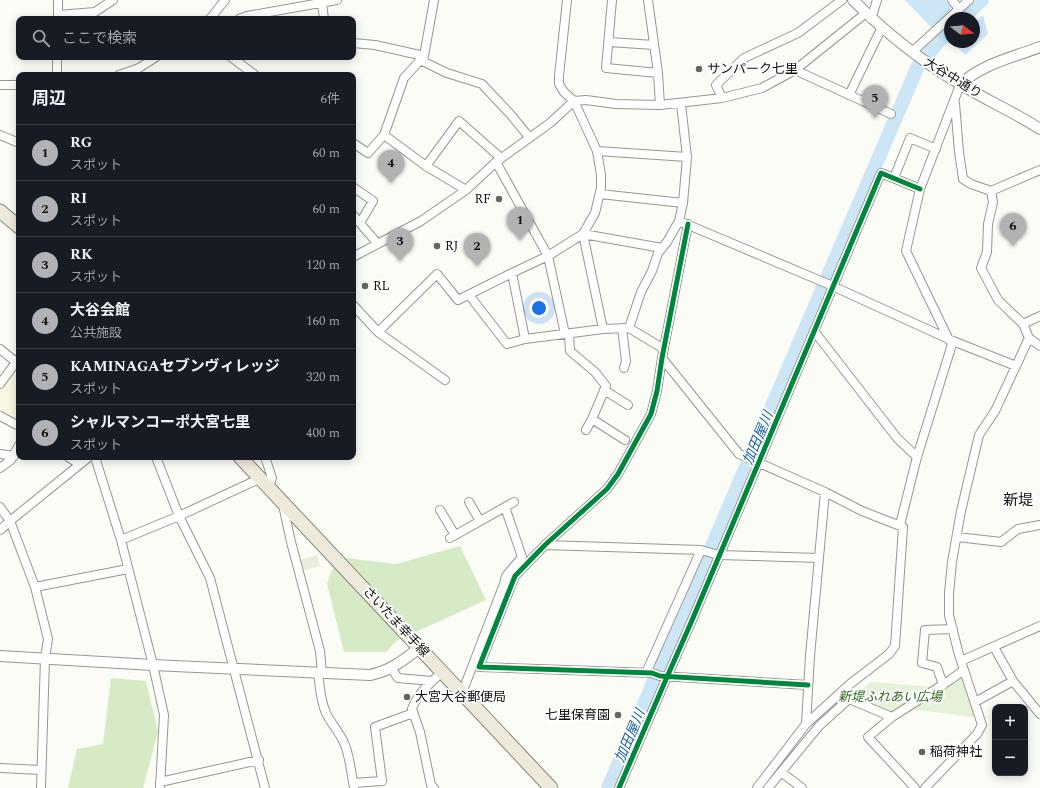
<!DOCTYPE html>
<html lang="ja">
<head>
<meta charset="utf-8">
<style>
  :root { --surface:#171b24; --page:#20242c; --text:#f1f3f6; --muted:#9ea1a6; --line:#363941; --accent:#b1b2b3 }
  body { margin:0; font-family:Spectral,"Noto Sans JP",serif; background:var(--page); color:var(--text) }
  .controls { position:absolute; right:12px; bottom:12px; display:grid; overflow:hidden; border-radius:8px; box-shadow:0 2px 10px #0003 }
  .controls button { width:36px; height:36px; display:grid; place-items:center; padding:0; border:0; border-bottom:1px solid var(--line); background:var(--surface); color:var(--text); font:20px sans-serif }
  .compass { position:absolute; left:944px; top:12px; width:36px; height:36px; border-radius:50%; background:var(--surface); box-shadow:0 2px 10px #0003; rotate:106deg }
  .you { position:absolute; left:539px; top:308px; width:14px; height:14px; margin:-10px; border:3px solid #fff; border-radius:50%; background:#1a73e8; box-shadow:0 0 0 6px #1a73e833 }
  .badge { display:grid; place-items:center; width:26px; height:26px; border-radius:50%; background:var(--accent); color:#111; font-size:13px; font-weight:700 }
  .pin { position:absolute; translate:-50% -33px; filter:drop-shadow(0 1px 2px #0008) }
  .pin::after { content:''; position:absolute; top:21px; width:14px; height:12px; background:inherit; clip-path:polygon(0 0,100% 0,50% 100%) }
  .list { margin:0; padding:0; list-style:none }
  h2 { display:flex; justify-content:space-between; align-items:center; height:52px; margin:0; padding:0 16px; font-size:17px }
  h2 small { font-size:13px; font-weight:400; color:var(--muted) }
  .list li { display:grid; grid-template-columns:26px 1fr auto; gap:12px; align-items:center; box-sizing:border-box; height:56px; padding:0 16px; border-top:1px solid var(--line) }
  .list b { display:block; font-size:15px; white-space:nowrap }
  .list p { margin:0; font-size:13px; white-space:nowrap; color:var(--muted) }
  .list em { font-size:13px; font-style:normal; color:var(--muted) }
  .icon { flex:none; width:22px; height:22px; fill:none; stroke:currentColor; stroke-width:2; stroke-linecap:round; stroke-linejoin:round }
  .map { position:relative; flex:none; width:1040px; height:788px; overflow:hidden }
  .search { position:absolute; background:var(--surface); box-shadow:0 2px 10px #0003; left:16px; top:16px; width:340px; height:44px; display:flex; align-items:center; gap:10px; box-sizing:border-box; padding:0 14px; border-radius:8px; color:var(--muted); font-size:15px }
  .panel { position:absolute; background:var(--surface); box-shadow:0 2px 10px #0003; left:16px; top:72px; width:340px; height:388px; border-radius:8px }
  .map>svg:first-child { display:block }
  .farmland { fill:#f8f7e3 }
  .green { fill:#e5f2d7 }
  .forest { fill:#d6eac5 }
  .cemetery { fill:#e8eedb }
  .water { fill:#cde6f6 }
  .lines { fill:none; stroke-linecap:round; stroke-linejoin:round }
  .river { stroke:#cde6f6; stroke-width:14 }
  .minor-casing { stroke:#969694; stroke-width:10 }
  .tertiary-casing { stroke:#969694; stroke-width:12 }
  .primary-casing { stroke:#848481; stroke-width:15 }
  .minor { stroke:#fffffe; stroke-width:8 }
  .tertiary { stroke:#fffffe; stroke-width:10 }
  .primary { stroke:#ede9db; stroke-width:13 }
  .cycleway-casing { stroke:#fff; stroke-width:8 }
  .cycleway { stroke:#00873e; stroke-width:5 }
  .poi-dot { fill:#636361; stroke:#fff; stroke-width:1.5 }
  .labels { text-anchor:middle; dominant-baseline:central; stroke-width:4; stroke-linejoin:round; paint-order:stroke }
  .poi-label { font-size:13px; fill:#101010; stroke:#fff; text-anchor:start }
  .street-label { font-size:13px; fill:#101010; stroke:#fff }
  .park-label { font-size:13px; font-style:italic; fill:#2d6920; stroke:#fff }
  .water-label { font-size:14px; font-style:italic; fill:#1963a3; stroke:#fff }
  .quarter-label { font-size:15px; fill:#101010; stroke:#fff }
</style>
</head>
<body>
<div class="map">
<svg width="1040" height="788" viewBox="0 0 1040 788">
  <rect width="100%" height="100%" fill="#fcfcf7"/>
  <path class="farmland" d="M16,372L19,374V420L0,410V393Z"/>
  <path class="green" d="M964,674L978,718L912,709Z
    M871,682L935,687L895,713L854,697Z"/>
  <path class="forest" d="M460,546L486,600L396,641L386,652H344L327,583L337,557L396,564Z
    M111,678L146,681L158,732L143,788H68L77,749L103,744Z"/>
  <path class="cemetery" d="M317,555L320,566L303,571L300,560Z"/>
  <path class="water" d="M905,0H946L951,6L950,12L932,28Z
    M983,15L988,34L965,55L953,43L954,42H974V23Z"/>
  <g class="lines">
    <path class="river" d="M963,18L982,0
      M608,788L918,66L940,40L950,30"/>
    <defs>
      <path id="minor" d="M58,0V15L95,12L113,0
        M612,0L606,68L658,73
        M648,0L658,73L660,105
        M952,0L959,9
        M322,3L324,19
        M210,19L225,0
        M239,19L247,16L337,0
        M871,19L877,0
        M609,42L654,45
        M353,43L375,45L424,56
        M912,52L969,0
        M231,57L255,75
        M420,60L447,73L482,84L511,115L529,137
        M795,70L891,114
        M57,75V57
        M119,75L139,68L156,57
        M0,85H19
        M849,95L882,27
        M722,98L716,85L744,58L798,33L842,0
        M955,103L959,152L963,179L971,184L991,191L1040,170
        M681,104L687,157L683,203
        M0,135L19,143
        M384,135L404,78L424,56L434,0
        M353,143L368,153L384,135L426,166L466,190
        M597,151L687,157
        M496,162L548,256L565,334
        M426,166L459,121L501,158
        M894,178L910,138L936,149
        M353,187L373,201L360,223
        M991,191L993,202L988,224L987,252L981,268L998,300L1023,324L1029,338L1040,346
        M600,194L683,203L679,221L828,284L953,341L1016,366
        M353,215L377,243
        M688,224L662,358L657,391L651,414L618,474L607,489L545,545L515,576L479,667L652,673L660,676L808,685
        M662,248L583,234L603,329L629,328L641,292L652,271L658,253L667,242L679,221
        M353,257L421,221L466,190L496,162L550,123L574,101L586,100L616,104L660,105L722,98L762,88L795,70L866,13
        M512,273L525,339
        M469,295L507,344L525,339L603,329
        M353,305L378,332L437,274L458,300L512,273L548,256L583,234L595,213L601,188V175L597,151L574,101L564,92L559,84V76L567,0
        M1023,324L1040,316
        M622,328L626,361L624,368
        M629,328L664,349
        M814,331L897,438L917,457
        M378,332L445,380
        M569,334L570,351L595,372L606,386L592,419L586,430
        M949,340L906,251L920,189L960,85
        M0,349L16,362
        M662,358L739,454L825,492L862,511L903,527L895,646L889,654L850,684L806,724L757,788
        M0,384L19,358
        M604,390L628,405
        M0,416L19,426
        M592,419L625,440
        M0,454L14,456
        M68,457L79,464
        M95,457L121,540L153,665L164,715L160,788
        M156,457L179,516L210,578L265,788
        M265,457L272,478L269,487
        M0,468L11,460L19,445
        M469,502L480,521
        M283,505L291,542L320,651L322,673
        M0,507L10,521L35,587L48,639L45,658L41,788
        M505,507L522,557L506,576L504,584L508,585
        M440,510L455,535
        M900,525L917,457L953,341
        M0,530L10,521L89,457
        M957,537L1001,542L1018,529L1040,525
        M450,538L514,502
        M121,540L179,516L261,478
        M545,545L701,550L719,555L819,558
        M35,587L128,569
        M994,647L1013,681L1040,714
        M961,661L1040,626
        M391,668L398,678L432,681
        M318,673C320,686 320,700 326,713C331,724 340,732 345,745C350,758 351,773 354,787
        M646,673L701,550
        M943,685L937,667L922,663L925,630L953,629
        M462,693L504,584
        M975,702L1013,681
        M892,717L868,737L915,788
        M806,724L810,656L825,492
        M0,768L41,770
        M781,772L802,788
        M160,782L259,760
        M353,783L382,781L375,727L413,713
        M434,788L431,785L420,732L412,709C417,694 430,683 442,672
        M619,788L667,677L690,625L881,173L920,189
        M768,788L819,726L849,699L892,717L950,680L964,670
        M925,788L977,734L982,725L959,655L949,615V593L952,562L961,511L979,435L995,411L1029,338"/>
      <path id="tertiary" d="M853,0C885,32 921,61 960,84C986,100 1014,112 1040,129
        M960,85C981,64 1014,57 1040,47
        M0,656L153,665L370,675C390,671 404,660 419,648"/>
      <path id="primary" d="M0,211L19,227
        M240,457L551,788"/>
    </defs>
    <use href="#minor" class="minor-casing"/>
    <use href="#tertiary" class="tertiary-casing"/>
    <use href="#primary" class="primary-casing"/>
    <use href="#minor" class="minor"/>
    <use href="#tertiary" class="tertiary"/>
    <use href="#primary" class="primary"/>
    <defs>
      <path id="cycleway" d="M688,224L662,358L657,391L651,414L618,474L607,489L545,545L515,576L479,667L652,673L660,676L808,685
        M619,788L667,677L690,625L881,173L920,189"/>
    </defs>
    <use href="#cycleway" class="cycleway-casing"/>
    <use href="#cycleway" class="cycleway"/>
  </g>
  <g class="poi-dot">
    <circle cx="699" cy="69" r="4"/>
    <circle cx="499" cy="199" r="4"/>
    <circle cx="437" cy="246" r="4"/>
    <circle cx="365" cy="286" r="4"/>
    <circle cx="407" cy="697" r="4"/>
    <circle cx="618" cy="715" r="4"/>
    <circle cx="922" cy="752" r="4"/>
  </g>
  <g class="labels">
    <g class="poi-label">
      <text x="707" y="69">サンパーク七里</text>
      <text x="491" y="199" text-anchor="end">RF</text>
      <text x="445" y="246">RJ</text>
      <text x="373" y="286">RL</text>
      <text x="415" y="697">大宮大谷郵便局</text>
      <text x="610" y="715" text-anchor="end">七里保育園</text>
      <text x="930" y="752">稲荷神社</text>
    </g>
    <g class="street-label">
      <text transform="translate(953 78) rotate(32)">大谷中通り</text>
      <text transform="translate(396 622) rotate(47)">さいたま幸手線</text>
    </g>
    <g class="park-label">
      <text x="890" y="697">新堤ふれあい広場</text>
    </g>
    <g class="water-label">
      <text transform="translate(758 438) rotate(-67)">加田屋川</text>
      <text transform="translate(630 736) rotate(-67)">加田屋川</text>
    </g>
    <g class="quarter-label">
      <text x="1018" y="500">新堤</text>
    </g>
  </g>
</svg>
<div class="controls">
<button>+</button>
<button>−</button>
</div>
<svg class="compass" viewBox="-18 -18 36 36"><path d="M0-13l5 13h-10z" fill="#e53935"/><path d="M0 13l5-13h-10z" fill="#9ea1a6"/></svg>
<div class="you"></div>
<div class="pin badge" style="left:520px;top:240px">1</div>
<div class="pin badge" style="left:477px;top:266px">2</div>
<div class="pin badge" style="left:400px;top:261px">3</div>
<div class="pin badge" style="left:391px;top:183px">4</div>
<div class="pin badge" style="left:875px;top:118px">5</div>
<div class="pin badge" style="left:1013px;top:246px">6</div>
<div class="search"><svg class="icon" aria-label="search" viewBox="0 0 24 24"><circle cx="10" cy="10" r="6"/><path d="M15 15l6 6"/></svg>ここで検索</div>
<section class="panel">
<h2>周辺<small>6件</small></h2>
<ul class="list">
<li><span class="badge">1</span><div><b>RG</b><p>スポット</p></div><em>60 m</em></li>
<li><span class="badge">2</span><div><b>RI</b><p>スポット</p></div><em>60 m</em></li>
<li><span class="badge">3</span><div><b>RK</b><p>スポット</p></div><em>120 m</em></li>
<li><span class="badge">4</span><div><b>大谷会館</b><p>公共施設</p></div><em>160 m</em></li>
<li><span class="badge">5</span><div><b>KAMINAGAセブンヴィレッジ</b><p>スポット</p></div><em>320 m</em></li>
<li><span class="badge">6</span><div><b>シャルマンコーポ大宮七里</b><p>スポット</p></div><em>400 m</em></li>
</ul>
</section>
</div>
</body>
</html>
